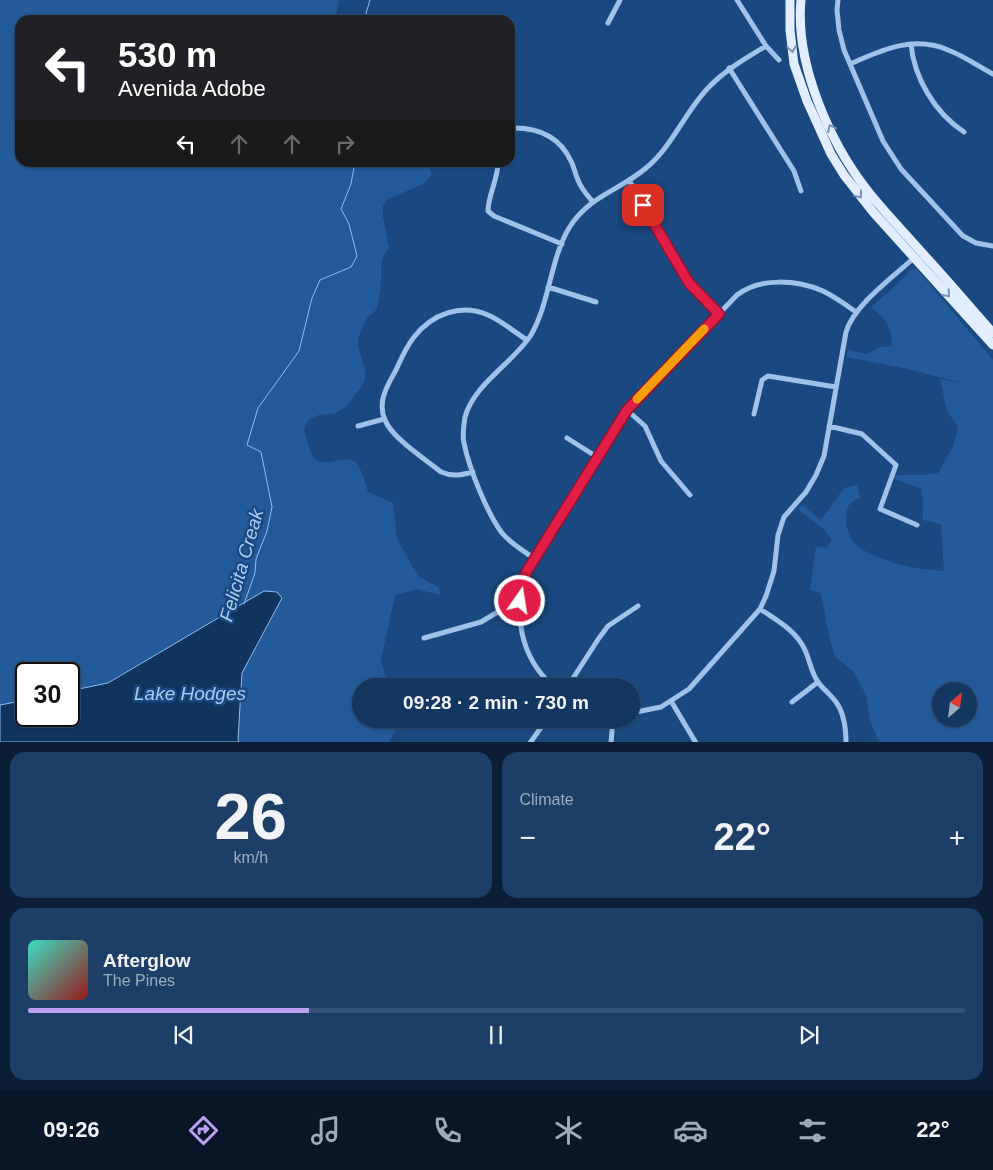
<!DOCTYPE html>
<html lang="en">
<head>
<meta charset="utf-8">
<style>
	body { margin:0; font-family:Arial,sans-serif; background:#1d3f67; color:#f1f3f6; height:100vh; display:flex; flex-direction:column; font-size:19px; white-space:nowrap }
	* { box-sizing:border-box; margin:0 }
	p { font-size:16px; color:#9dacbd }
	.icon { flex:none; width:28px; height:28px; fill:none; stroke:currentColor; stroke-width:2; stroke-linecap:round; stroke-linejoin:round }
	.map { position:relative; height:742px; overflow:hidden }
	.details { display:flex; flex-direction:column; gap:10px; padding:10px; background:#0b1e35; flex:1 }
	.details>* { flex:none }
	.guide { position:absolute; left:15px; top:15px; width:500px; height:152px; border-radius:15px; box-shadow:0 1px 4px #0004,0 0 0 1px #335176; background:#202124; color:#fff; overflow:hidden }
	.needle { width:32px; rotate:28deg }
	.tools { position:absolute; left:932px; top:682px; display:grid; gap:10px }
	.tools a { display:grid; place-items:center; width:45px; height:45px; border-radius:50%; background:#143761; box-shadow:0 1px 4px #0004,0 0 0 1px #335176; font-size:25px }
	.speed { position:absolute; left:15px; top:662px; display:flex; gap:10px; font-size:25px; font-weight:700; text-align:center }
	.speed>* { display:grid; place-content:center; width:65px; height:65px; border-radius:50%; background:#143761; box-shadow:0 1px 4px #0004,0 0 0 1px #335176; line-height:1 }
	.speed .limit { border:2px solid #111; border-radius:8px; background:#fff; color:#111 }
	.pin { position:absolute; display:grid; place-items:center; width:42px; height:42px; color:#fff; margin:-21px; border-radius:10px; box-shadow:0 2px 8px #0006 }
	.me { position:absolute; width:55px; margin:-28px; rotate:13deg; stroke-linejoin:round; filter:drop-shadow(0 0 4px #0008) }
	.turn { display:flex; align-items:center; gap:18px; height:105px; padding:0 20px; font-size:22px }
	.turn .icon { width:65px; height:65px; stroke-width:2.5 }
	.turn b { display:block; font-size:35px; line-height:42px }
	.lanes { display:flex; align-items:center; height:48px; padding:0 20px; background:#0003; justify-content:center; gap:25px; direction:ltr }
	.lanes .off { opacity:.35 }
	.big { font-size:38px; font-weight:800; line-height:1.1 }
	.details .widget { flex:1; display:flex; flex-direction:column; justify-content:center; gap:8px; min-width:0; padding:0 18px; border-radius:15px; background:#1d3f67 }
	.details .dial { align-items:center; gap:0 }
	.dial b { font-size:65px; line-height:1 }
	.song { display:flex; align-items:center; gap:15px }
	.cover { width:60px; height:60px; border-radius:8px; background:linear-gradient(135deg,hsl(170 70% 55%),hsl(0 70% 35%)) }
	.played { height:5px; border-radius:2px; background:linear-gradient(90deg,#bca0f2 30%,#335176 30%) }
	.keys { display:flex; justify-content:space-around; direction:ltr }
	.heat { display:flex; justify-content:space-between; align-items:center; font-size:28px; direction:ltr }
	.details .tiles { flex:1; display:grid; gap:10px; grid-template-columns:1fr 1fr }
	.widget:last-child { grid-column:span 2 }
	.trip { position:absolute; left:352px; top:678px; width:288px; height:50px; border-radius:25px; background:#143761; box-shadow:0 1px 4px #0004,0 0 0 1px #335176; font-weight:800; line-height:50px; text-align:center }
	.menu { display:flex; height:80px; justify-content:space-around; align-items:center; background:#081627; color:#9dacbd }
	.menu .icon { width:35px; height:35px }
	.menu .current { color:#bca0f2 }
	.menu b { font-size:22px; color:#f1f3f6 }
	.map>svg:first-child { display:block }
</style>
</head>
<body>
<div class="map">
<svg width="993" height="743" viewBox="0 0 993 743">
	<rect width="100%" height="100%" fill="#1a4981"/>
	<path fill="#235b9a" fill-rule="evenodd" d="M0,0h339l-4,20h-315v142h382l1,2h25l4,10 -9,10 -35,15 -5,7v11l6,31c-11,14 -7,18 -8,34 0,9 -3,18 -4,27l-10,9 -8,18 -1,10 8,27 -2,10 -17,23 -11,7 -17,2 -11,5 -4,9c3,8 4,19 8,26 10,18 33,-4 44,8 6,6 9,20 12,29l25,11 4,36 21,37 21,12 1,7 -23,-6 -22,6 -14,65 7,26h-27v33h35l2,5 -9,18h-150l-1,-3 4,-66 40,-75 -5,-6 -13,-1 -156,92 -39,8v-17h-43v26l-26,5z
		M917,269l76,91v382h-114l-9,-22 -4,-25 -12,-23 -19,-16 -6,-20 -8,-43 -11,-3 6,-44 11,2 5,-8 -8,-11 -26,-19 4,-5 19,15 23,-32 13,-3 3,13c-9,3 -15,9 -14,19 0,9 3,22 10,28 24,18 60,24 88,26l-3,-47 -18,-4 -1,-31 -29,-11 2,-3h27l16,-2 15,-26 5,-20 -11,-16 -7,-32 25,5 -57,-15 -62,-12 2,-7 19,4 13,-7 11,-1c3,-19 -7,-28 -20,-39l22,-19 18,-18zM941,691h28v28h-28z"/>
	<path fill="#11345f" stroke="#91bded" d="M264,591l13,1 5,6 -40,75 -4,66 1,3h-239v-37l26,-5v16h43v-25l39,-8z"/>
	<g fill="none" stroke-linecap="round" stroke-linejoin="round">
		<path stroke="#91bded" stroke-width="1" d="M364,20l6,-20
			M244,604l11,-31 1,-14 11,-28 5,-24 -11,-55 -14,-7 11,-37 41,-57 13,-53 8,-18 31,-13 6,-11 -8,-32 -8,-15 10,-25 4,-22"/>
		<path stroke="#9ec2ea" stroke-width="5" d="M737,0l29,46 13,14
			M838,0l-1,10 2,20 5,20 39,91 18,28 62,67 13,7 17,3
			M608,23l12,-23
			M911,44c3,34 24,69 53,88
			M850,64c32,-14 63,-29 98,-14 16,6 30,16 45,24
			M729,68l65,103 7,20
			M510,128c26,-1 49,7 61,33 4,8 5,18 10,25 3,6 8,11 12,16
			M498,162c0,18 -10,33 -10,49l6,5 68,28
			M629,180l60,103 30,31
			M548,287l48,15
			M627,410l18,16 16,35 29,34
			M754,414l8,-34 6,-4 68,11
			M358,426l26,-7
			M829,426l33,8 34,31 -16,44 37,16
			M567,438l30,19
			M473,472c-12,3 -20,5 -32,0 -16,-13 -49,-34 -56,-52 -8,-18 2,-34 11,-50 5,-11 10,-23 18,-33 18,-23 47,-34 74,-22 14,6 26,17 39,25
			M535,559c-11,-8 -24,-15 -33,-26 -15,-20 -33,-65 -38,-90 -2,-7 0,-19 1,-26 9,-33 48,-54 66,-82 19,-33 19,-75 38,-107 21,-33 50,-37 77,-60 26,-21 39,-56 62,-80 17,-18 38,-30 58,-42
			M760,609c16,11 36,21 45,41 5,11 6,22 13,32 5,7 13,13 18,20 8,11 10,27 10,41
			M424,638l57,-16 15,-9 13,-2 10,1
			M553,686c-33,-29 -41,-74 -26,-115l100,-161 110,-115c23,-18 60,-15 86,-4 12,6 22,13 33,21
			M568,686l31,-48 9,-12 30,-20
			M671,701l25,42
			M792,702l26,-20
			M631,713l30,-6 28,-18 71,-80 6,-13 8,-25 4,-36 6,-18 22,-25 10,-17 8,-19 22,-124c8,-27 47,-55 69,-75
			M530,743l17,-24
			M611,743l2,-24"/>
		<path stroke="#e2eeff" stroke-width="9" d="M790,0v30l4,34 13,37 24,53 13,21 29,37 120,133
			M801,0c-6,63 28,141 66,190 18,23 39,44 58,66 23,25 45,51 68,77"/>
	</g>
	<defs><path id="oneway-chevron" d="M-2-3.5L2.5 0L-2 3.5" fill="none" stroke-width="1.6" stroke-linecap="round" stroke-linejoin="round" transform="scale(1.25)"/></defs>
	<g stroke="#7493ba">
		<use href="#oneway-chevron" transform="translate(792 49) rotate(82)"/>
		<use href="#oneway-chevron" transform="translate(831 128) rotate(-115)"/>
		<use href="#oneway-chevron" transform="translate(859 195) rotate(53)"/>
		<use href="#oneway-chevron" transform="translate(947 294) rotate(48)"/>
	</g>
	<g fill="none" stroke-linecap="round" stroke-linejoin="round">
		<defs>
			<path id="route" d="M520,601l2,-17 5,-13 100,-161 92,-96 -30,-31 -46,-78"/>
		</defs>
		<use href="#route" stroke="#92132f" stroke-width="12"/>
		<use href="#route" stroke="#e11d48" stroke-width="9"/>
		<path stroke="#f59e0b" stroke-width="9" d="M637,399l67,-70"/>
	</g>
	<g text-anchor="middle" stroke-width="5" stroke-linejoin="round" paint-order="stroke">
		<g font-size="19" font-style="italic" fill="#a9ccf2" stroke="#1a4981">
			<text transform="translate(241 565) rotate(-74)" y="7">Felicita Creak</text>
			<text x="190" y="700">Lake Hodges</text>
		</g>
	</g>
</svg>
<div class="tools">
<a><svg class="needle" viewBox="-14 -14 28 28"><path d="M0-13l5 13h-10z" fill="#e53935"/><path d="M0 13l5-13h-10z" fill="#9dacbd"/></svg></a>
</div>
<div class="speed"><div class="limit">30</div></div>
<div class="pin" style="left:643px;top:205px;background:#d93025"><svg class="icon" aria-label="arrive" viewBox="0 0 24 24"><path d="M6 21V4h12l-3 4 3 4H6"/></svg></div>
<svg class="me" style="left:520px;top:601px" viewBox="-20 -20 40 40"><circle r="17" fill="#e11d48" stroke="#fff" stroke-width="3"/><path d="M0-11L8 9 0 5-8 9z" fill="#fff"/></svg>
<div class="trip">09:28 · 2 min · 730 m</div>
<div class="guide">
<div class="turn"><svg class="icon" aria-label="left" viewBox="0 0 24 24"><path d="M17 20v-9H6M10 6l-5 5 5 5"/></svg><div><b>530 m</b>Avenida Adobe</div></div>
<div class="lanes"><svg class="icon" aria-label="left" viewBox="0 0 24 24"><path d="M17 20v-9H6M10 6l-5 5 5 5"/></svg><svg class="icon off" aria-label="ahead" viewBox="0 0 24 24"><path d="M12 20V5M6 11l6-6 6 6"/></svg><svg class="icon off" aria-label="ahead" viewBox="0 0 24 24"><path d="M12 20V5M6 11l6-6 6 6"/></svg><svg class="icon off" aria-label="right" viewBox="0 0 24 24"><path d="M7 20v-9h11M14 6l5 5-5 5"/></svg></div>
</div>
</div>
<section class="details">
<div class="tiles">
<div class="widget dial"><b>26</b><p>km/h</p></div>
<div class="widget"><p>Climate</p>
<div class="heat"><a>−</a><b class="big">22°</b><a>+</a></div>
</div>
<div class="widget">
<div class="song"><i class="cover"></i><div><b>Afterglow</b><p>The Pines</p></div></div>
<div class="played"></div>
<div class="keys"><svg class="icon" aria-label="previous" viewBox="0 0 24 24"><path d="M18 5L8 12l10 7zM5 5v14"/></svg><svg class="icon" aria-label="pause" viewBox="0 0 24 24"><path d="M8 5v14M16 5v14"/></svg><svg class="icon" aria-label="next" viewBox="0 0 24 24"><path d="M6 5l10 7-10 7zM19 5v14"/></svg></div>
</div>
</div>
</section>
<nav class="menu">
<b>09:26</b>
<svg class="icon current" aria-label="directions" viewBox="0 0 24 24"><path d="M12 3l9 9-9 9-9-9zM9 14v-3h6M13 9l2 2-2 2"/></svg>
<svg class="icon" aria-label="music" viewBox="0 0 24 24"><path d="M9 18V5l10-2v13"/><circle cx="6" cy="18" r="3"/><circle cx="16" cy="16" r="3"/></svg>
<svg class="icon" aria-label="phone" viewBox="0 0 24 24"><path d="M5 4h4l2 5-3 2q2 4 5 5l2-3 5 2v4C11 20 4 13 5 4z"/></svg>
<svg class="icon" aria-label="climate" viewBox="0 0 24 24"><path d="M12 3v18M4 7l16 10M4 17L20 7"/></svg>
<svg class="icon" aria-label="car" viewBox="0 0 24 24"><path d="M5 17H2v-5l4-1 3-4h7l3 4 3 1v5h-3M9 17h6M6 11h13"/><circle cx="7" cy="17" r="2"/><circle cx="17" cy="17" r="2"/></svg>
<svg class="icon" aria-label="filters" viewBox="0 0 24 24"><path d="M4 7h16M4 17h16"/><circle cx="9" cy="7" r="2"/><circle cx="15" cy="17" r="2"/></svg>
<b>22°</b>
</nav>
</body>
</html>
